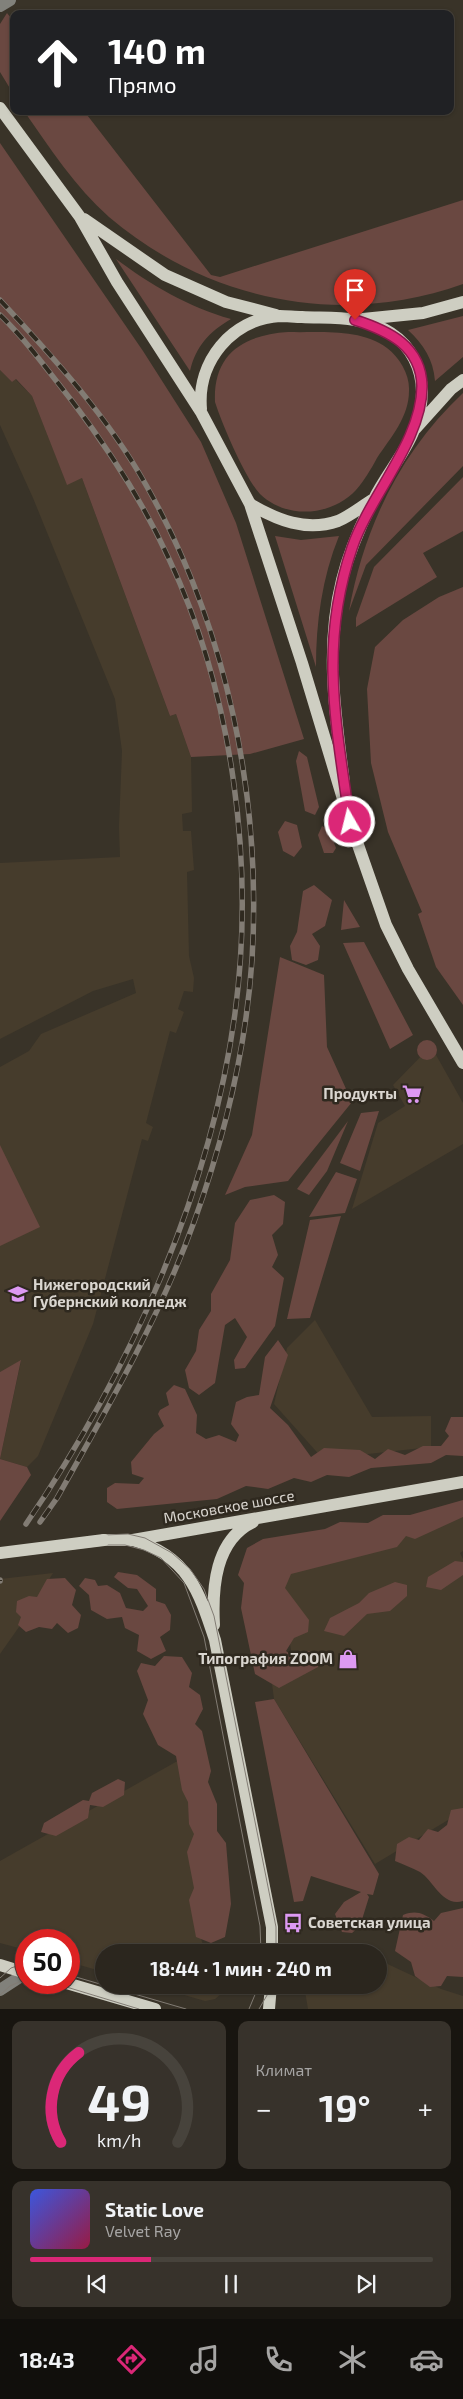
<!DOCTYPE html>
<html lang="ru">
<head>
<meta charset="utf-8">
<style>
	body { margin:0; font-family:"Exo 2",sans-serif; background:#37322b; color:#f1f3f6; height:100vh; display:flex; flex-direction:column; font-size:19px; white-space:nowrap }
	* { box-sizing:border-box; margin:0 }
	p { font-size:16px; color:#a6a5a4 }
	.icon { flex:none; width:28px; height:28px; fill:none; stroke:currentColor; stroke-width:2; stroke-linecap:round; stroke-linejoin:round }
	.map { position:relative; height:2009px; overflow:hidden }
	.side { display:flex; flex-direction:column; gap:12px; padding:12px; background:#181510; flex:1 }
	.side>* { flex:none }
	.top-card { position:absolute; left:10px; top:10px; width:444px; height:105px; border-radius:10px; box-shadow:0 1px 4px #0004,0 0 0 1px #47433c; background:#202124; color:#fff; overflow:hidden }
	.speed { position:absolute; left:15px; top:1929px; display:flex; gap:10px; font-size:25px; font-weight:700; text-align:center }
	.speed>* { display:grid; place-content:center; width:65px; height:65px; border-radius:50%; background:#2b261e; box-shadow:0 1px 4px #0004,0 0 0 1px #47433c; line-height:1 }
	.speed .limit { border:8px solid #d22; background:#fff; color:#111 }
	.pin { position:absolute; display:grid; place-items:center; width:42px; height:42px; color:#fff; margin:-51px -21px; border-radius:50% 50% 50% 0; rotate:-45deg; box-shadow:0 0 5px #0007 }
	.pin .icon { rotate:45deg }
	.me { position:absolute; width:55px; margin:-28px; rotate:352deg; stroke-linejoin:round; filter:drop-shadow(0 0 4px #0008) }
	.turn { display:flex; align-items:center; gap:18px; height:105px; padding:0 15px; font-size:22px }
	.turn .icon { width:65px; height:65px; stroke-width:2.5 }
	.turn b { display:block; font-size:35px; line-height:42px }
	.big { font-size:38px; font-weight:700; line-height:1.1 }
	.side .tile { flex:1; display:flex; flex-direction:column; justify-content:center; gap:8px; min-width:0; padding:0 18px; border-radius:10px; background:#37322b }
	.side .dial { align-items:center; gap:0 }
	.dial svg { height:130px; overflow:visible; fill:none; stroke:#47433c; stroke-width:7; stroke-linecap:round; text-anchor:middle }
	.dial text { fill:#f1f3f6; stroke:none }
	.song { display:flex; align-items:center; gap:15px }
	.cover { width:60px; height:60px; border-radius:8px; background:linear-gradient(135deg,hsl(230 70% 55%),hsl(340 70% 35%)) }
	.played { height:5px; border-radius:2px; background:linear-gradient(90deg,#db2777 30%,#47433c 30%) }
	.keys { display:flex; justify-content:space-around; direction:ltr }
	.heat { display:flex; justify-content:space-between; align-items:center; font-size:28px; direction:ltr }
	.side .tiles { flex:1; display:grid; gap:12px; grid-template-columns:1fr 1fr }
	.tile:last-child { grid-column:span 2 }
	.trip { position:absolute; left:95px; top:1944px; width:292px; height:50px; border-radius:25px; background:#2b261e; box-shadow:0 1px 4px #0004,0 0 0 1px #47433c; font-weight:700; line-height:50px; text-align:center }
	.dock { display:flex; height:80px; justify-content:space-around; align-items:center; background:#110f0c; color:#a6a5a4 }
	.dock .icon { width:35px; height:35px }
	.dock .selected { color:#db2777 }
	.dock b { font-size:22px; color:#f1f3f6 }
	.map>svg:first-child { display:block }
</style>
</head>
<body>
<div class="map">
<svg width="463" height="2009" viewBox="0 0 463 2009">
	<rect width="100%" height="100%" fill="#393328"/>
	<path fill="#463c2c" d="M0,370l12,12 3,-3 17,17 35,88 15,-6 88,238 6,-2 15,43 1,55 -10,2 1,17h8l3,39 -7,2 2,84 5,22 -1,14 -9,-1 -6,18 6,3 -8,21 -6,-2 -24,92 7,4 -5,14 -6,-2 -49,185 -55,132 -11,11 -27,-8 21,-98 -21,11v-305l29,-16 12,-17 95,-41 -3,-14 -40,12 -93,48v-176l120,-6 -1,-30 3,-76 -7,-52 -82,-201 -33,-73z
		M431,1046l32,57v41l-111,65 26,-86 27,-17 -12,-21z
		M315,1320l57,97 59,-1v31l-108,12 -49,-55 13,-56z
		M463,1514v37l-3,2 3,6v252l-88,53 -101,-165 -3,-23 22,-13 -14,-89z
		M53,1573l-27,44 -26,37v-75z
		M181,1759l17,80 -1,80 5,23 5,10h-103v20l-35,-10v-22h-43v10l-26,-7v-82z
		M379,1960l62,29 22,7v13h-155l-4,-24h75z
		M150,1985h75l-4,9 -6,5 -10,2z"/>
	<path fill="#6a4841" d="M7,13l7,9v73l-14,-23v-48z
		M24,111h60l127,164 9,2 243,-77v84c-123,44 -255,17 -354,-67 -34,-30 -59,-69 -85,-106z
		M0,143l143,208 58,91 35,81 68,216 -54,15 -59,3 -15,-43 -6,2 -88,-238 -15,7 -35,-89 -16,-17 -4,3 -12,-12z
		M116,259c35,26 72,48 115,60 -22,13 -35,27 -41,52z
		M463,316v41l-28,24c-2,-22 -11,-36 -27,-51z
		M288,332c32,1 72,-4 99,16 13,10 23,27 22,43 0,26 -18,46 -32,67 -6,11 -13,23 -21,32 -24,26 -69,30 -96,4 -15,-16 -38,-70 -45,-92 -2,-48 28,-67 73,-70z
		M463,393v73l-97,99 -17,46c15,-84 52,-160 114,-218z
		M463,477v54l-40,22 14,24 -81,50v-9l18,-51z
		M275,536l26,4 38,-4c-17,42 -23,86 -23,131z
		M463,587v418l-27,-38 -18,-53 4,-2 -34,-80 -17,-69 -4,-74 8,-42 28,-27 36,-23z
		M299,751l8,6 12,50 -4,8 -10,-4 -9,-50z
		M285,821l12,4 5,22 -8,10 -11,-6 -5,-19z
		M322,826l7,4 7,18 -3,5h-9l-6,-18z
		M314,885l18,15 -7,26 -13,8 8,12 -2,14 -12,5 -14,-5 -2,-14 7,-14 6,-41z
		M344,900l16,27 -19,3z
		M364,942l49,93 -23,14 -47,-106z
		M280,957l44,18 3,72 25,55 -64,79 -43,6 -20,8 27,-60z
		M417 1050a10 10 0 1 1 20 0a10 10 0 1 1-20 0Z
		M379,1111l-19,60 -20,-8 21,-50z
		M348,1121l-21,50 -18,24 -12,-6z
		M0,1145l40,82 -40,19z
		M336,1172l21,7 -12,34 -36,4z
		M274,1195l11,7 -2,22 -11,11 6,20 -6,12 12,11 -9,48 -30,42 -10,1 -1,-9 13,-23 -12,-19 -10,7 -10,58 -16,12 -10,-7 -4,-18 11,-19 3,-21 12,-19v-17l19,-34 5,-37 15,-23z
		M341,1216l-31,102 -23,1 23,-99z
		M278,1340l10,15 -18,53 18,17 23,32 13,-9 36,2 15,9 13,-10 17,6 18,-9h18l8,-10 -4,-5 6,-14h12v39l-17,-1 -15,8 -60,5 -22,9 -22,-2 -16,7 -17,-4 -26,11 -22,-3 -29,13 -100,10 -10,-7v-14l8,-5 24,1 5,-6 -12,-4 -1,-12 23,-28 10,-8 -6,-12 2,-4 9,-5 -3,-12 8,-8 11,4 12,26 -1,18 10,6 13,-4 17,7 3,-7 -8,-11 5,-22 11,-5 12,-2 6,-38z
		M21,1360l-21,99 27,8 4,8 -31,46v-149z
		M463,1500v17l-48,22 -9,-3 -9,11 -106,27 -6,14 24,32 -1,12 -14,6 -8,13 8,6 14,-6 11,4 -1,12 -39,21 -24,-14 -14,-66 3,-25 -6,-8 9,-27 16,-9 62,-10 15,-7 28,1 15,-8h27z
		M455,1561l8,1v13l-22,15 -15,-3 2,-10z
		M118,1572l19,3 19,14v12l9,3 6,11 -1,15 -10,7 6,14 -15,8 -14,-8 2,-16 -14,-7 -3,-11 -15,2 -16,-9 -2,-15 -10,-9 6,-8 10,2 3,6 9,-1 13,8 6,15 17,3 5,-5 -11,-17 -9,-1 -14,-11z
		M65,1578l11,12 -4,15 9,10 -3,13 -10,5 -11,-10 -5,6 -13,-2 -13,5 -8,-7 3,-8 -5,-5 1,-11 12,-5 8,1 10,-18z
		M395,1582l12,3v11l-17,15 -23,3 -23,22 -20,-5 6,-13 29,-15 10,-10z
		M164,1656l18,1 10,16 -3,14 11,8 3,14 -8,15 7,7 9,40 -3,11 9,22v27l9,12 5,61 -6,33 -14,6 -15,-6 -7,-37 5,-12 -7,-36 7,-18 -5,-10 -1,-22 -6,-12 -6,-34 -18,-11 -15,-31 5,-14 -11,-29 4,-8 14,3z
		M274,1699l105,175 -6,21 -6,-1 2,3 -9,29 -8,7 -10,-1 -7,-18 9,-12 17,-10 -50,-16 -8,25 -9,1 -39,-200z
		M118,1779l7,3 -1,13 -21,12 -13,-2 -2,13 -32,18 -15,-4 3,-9 39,-23 6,1 3,-8z
		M463,1808v93c-21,6 -29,-20 -43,-29 -8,-4 -17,-8 -25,-11l2,-17 12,-7 10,3 9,-11 10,3 9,-7 4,-15z
		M463,1908v69l-16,-1 -6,10 -11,1 -15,-11 -4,-14 -16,-11 8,-36c13,-5 20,-2 31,6l7,-8z"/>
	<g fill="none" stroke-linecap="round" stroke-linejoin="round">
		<path stroke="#81817b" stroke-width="12" d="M0,6l10,-6
			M0,1990l26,-17"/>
		<path stroke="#cecec2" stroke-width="12" d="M0,108l80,109 37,65 84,130 49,92 52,159 48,159 36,103 22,44 55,94
			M84,219l81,56 61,27 50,13
			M363,319l60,-6 40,-11
			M201,409c-4,-47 30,-90 79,-93 7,0 15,1 22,1 17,1 36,0 53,3 58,10 80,57 59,110 -10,25 -29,46 -40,69 -13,25 -25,53 -32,81 -17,68 -7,134 2,202
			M415,429l36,-40 12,-9
			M250,504c27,16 56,28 88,17 12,-5 24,-15 36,-22
			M104,1540h29l330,-58
			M133,1540c55,16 66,51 82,100l57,287v25
			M214,1625c-2,-37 1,-85 39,-103
			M0,1965l26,8
			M63,1982l92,27
			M269,2009l2,-24"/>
		<path stroke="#827c74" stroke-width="1" d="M0,1549l104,-14 24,-1 17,4 27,15 18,16 14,20 10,27 62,311v25
			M0,1558l105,-13h20l19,5 17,8 23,25 20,54 56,289 1,26
			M69,1975l117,34
			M0,1978l11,-10 15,-5
			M50,1982l89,27
			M0,1995l10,-9 16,-7
			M249,2009l10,-24
			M259,2009l14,-24"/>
		<defs>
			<path id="rail" d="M0,300c53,57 108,117 146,185 81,142 116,313 106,475 -6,88 -28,179 -58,262 -35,97 -87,187 -137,276l-17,24
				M0,315c27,26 49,57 72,86 38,50 71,101 97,158 64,135 86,306 66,454 -24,179 -107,362 -209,511
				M0,1581v-1"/>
		</defs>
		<use href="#rail" stroke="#827c74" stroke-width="5.5"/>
		<use href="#rail" stroke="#2f291f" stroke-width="4" stroke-dasharray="11" stroke-linecap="butt"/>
		<path stroke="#cecec2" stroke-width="12" d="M0,1553l104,-13"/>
	</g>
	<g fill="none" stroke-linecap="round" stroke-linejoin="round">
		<defs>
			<path id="route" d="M350,822c-14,-98 -31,-177 2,-274 18,-53 70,-107 70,-162 -1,-40 -33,-55 -67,-66"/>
		</defs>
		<use href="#route" stroke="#8e194d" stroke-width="12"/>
		<use href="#route" stroke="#db2777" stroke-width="9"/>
	</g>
	<defs>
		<symbol id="supermarket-bare" viewBox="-9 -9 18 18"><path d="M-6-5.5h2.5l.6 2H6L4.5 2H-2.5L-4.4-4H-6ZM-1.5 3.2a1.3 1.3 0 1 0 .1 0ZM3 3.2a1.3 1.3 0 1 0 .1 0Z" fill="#dd99f3" stroke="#2f291f" stroke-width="2.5" paint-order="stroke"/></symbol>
		<symbol id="university-bare" viewBox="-9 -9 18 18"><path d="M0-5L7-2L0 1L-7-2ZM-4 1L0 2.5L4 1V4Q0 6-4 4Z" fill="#dd99f3" stroke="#2f291f" stroke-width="2.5" paint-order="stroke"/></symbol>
		<symbol id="shop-bare" viewBox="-9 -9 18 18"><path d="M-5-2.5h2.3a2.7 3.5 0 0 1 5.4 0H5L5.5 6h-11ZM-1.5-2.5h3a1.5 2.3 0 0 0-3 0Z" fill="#dd99f3" stroke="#2f291f" stroke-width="2.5" paint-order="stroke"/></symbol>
		<symbol id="bus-bare" viewBox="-9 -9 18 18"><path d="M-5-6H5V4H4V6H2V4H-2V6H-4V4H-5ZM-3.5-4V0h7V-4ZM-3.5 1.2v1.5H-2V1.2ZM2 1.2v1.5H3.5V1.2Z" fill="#dd99f3" stroke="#2f291f" stroke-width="2.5" paint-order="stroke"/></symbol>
	</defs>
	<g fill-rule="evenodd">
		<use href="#supermarket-bare" x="398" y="1080" width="28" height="28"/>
		<use href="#university-bare" x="4" y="1280" width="28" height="28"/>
		<use href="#shop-bare" x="334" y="1645" width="28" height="28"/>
		<use href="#bus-bare" x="279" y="1909" width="28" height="28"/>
	</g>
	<g text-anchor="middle" stroke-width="5" stroke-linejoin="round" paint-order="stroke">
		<g font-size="15" font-weight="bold" fill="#dad6d0" stroke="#2f291f" text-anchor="end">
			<text x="397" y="1099">Продукты</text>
			<text x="33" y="1290" text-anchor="start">Нижегородский<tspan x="33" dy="17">Губернский колледж</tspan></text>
			<text x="333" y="1664">Типография ZOOM</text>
			<text x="308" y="1928" text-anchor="start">Советская улица</text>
		</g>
		<g font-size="15" fill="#dad6d0" stroke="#2f291f">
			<text transform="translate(229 1507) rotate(-10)" y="5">Московское шоссе</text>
		</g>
	</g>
</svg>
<div class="speed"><div class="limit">50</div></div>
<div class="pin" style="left:355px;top:320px;background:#d93025"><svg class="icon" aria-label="arrive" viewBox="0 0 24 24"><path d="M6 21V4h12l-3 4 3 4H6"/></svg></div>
<svg class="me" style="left:350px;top:822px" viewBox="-20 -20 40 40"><circle r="17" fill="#db2777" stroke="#fff" stroke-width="3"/><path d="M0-11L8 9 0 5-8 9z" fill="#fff"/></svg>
<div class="trip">18:44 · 1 мин · 240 m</div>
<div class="top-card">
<div class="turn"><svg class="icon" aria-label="ahead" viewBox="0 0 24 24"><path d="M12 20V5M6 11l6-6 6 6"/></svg><div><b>140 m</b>Прямо</div></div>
</div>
</div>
<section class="side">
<div class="tiles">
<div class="tile dial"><svg viewBox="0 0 100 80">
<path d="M14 69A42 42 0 1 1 86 69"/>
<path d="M14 69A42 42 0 0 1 25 14" stroke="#db2777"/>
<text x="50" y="56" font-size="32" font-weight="700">49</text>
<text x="50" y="72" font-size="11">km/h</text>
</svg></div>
<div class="tile"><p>Климат</p>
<div class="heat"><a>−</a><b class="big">19°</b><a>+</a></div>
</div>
<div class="tile">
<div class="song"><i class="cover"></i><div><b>Static Love</b><p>Velvet Ray</p></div></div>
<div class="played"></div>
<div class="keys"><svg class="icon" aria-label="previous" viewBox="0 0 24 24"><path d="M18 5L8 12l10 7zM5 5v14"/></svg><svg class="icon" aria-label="pause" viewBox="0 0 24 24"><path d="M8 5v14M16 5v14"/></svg><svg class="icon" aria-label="next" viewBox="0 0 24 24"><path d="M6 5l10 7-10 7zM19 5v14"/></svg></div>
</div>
</div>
</section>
<nav class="dock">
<b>18:43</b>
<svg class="icon selected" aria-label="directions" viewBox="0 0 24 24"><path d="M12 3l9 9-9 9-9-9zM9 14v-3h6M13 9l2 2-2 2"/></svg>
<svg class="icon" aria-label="music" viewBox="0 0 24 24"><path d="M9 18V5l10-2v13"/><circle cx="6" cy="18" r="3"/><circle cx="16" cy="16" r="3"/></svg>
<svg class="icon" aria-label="phone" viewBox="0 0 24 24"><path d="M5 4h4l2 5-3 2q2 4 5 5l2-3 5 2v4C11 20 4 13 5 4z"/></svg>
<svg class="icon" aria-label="climate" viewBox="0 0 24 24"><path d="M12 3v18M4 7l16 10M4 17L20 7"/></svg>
<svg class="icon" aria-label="car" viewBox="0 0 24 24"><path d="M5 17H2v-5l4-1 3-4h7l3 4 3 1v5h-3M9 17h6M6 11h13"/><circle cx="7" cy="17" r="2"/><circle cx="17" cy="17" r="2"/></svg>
</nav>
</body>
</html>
